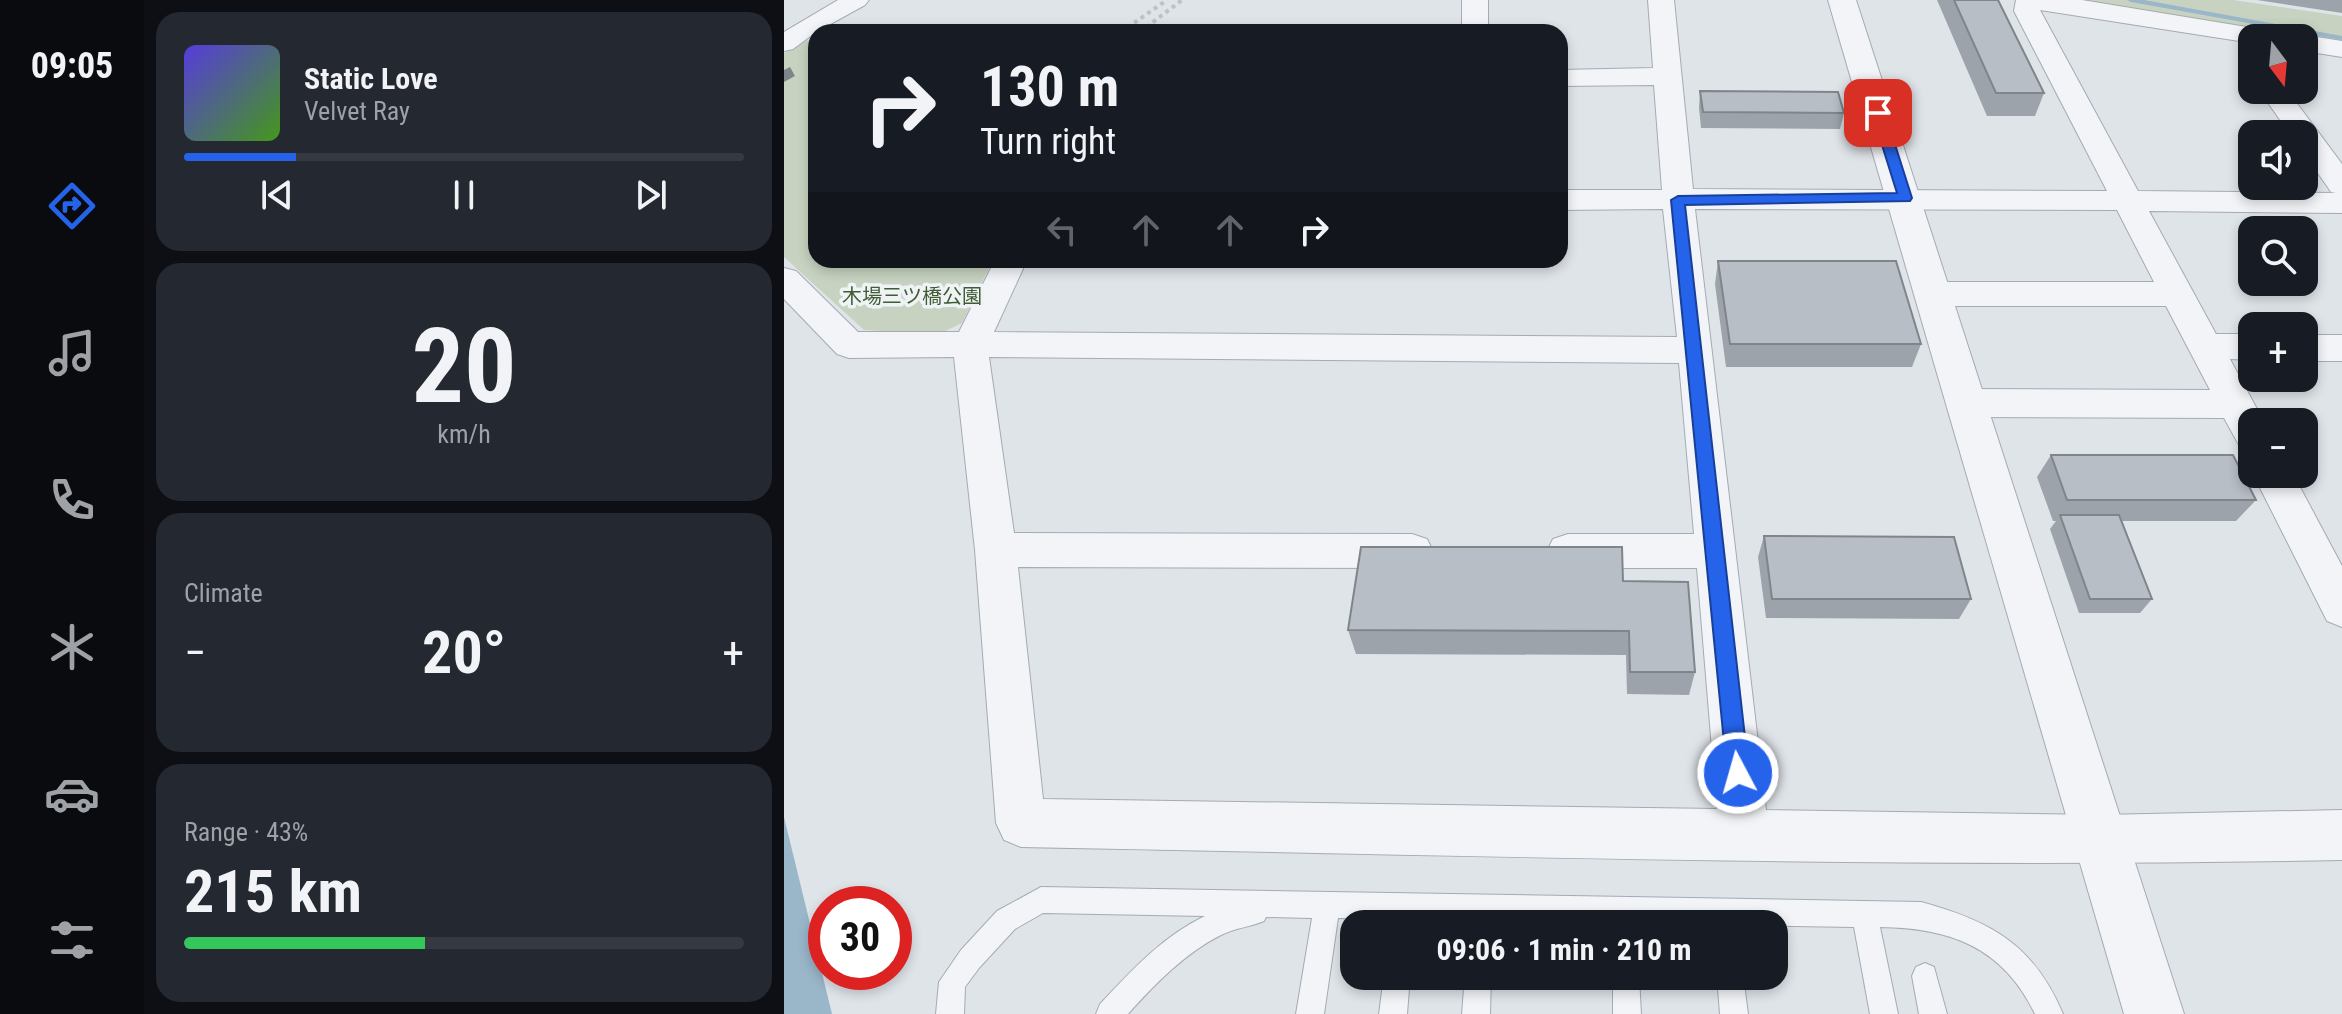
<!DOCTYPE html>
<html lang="en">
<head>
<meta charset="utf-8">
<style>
	body { margin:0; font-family:"Roboto Condensed","Noto Sans JP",sans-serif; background:#242831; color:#f1f3f6; height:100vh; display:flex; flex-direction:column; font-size:30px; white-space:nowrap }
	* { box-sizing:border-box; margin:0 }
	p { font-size:26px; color:#9ea1a6 }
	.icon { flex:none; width:44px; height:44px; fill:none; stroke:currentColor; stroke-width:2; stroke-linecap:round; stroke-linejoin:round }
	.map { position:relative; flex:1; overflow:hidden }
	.drawer { display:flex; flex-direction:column; gap:12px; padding:12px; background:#0d0f14; width:640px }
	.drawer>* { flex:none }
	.banner { position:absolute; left:24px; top:24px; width:760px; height:244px; border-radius:24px; box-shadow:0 4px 12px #0003; background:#171b24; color:#f1f3f6; overflow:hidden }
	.needle { width:52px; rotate:164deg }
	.controls { position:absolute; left:1454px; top:24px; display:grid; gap:16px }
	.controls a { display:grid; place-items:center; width:80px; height:80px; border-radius:16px; background:#171b24; box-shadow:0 4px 12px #0003; font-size:40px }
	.speed { position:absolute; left:24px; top:886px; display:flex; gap:16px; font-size:40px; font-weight:700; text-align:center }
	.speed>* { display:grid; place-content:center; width:104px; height:104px; border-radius:50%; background:#171b24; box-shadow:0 4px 12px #0003; line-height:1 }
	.speed .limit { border:12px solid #d22; background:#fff; color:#111 }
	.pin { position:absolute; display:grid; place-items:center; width:68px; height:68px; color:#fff; margin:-34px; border-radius:16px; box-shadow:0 4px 12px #0006 }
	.me { position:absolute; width:88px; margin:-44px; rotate:354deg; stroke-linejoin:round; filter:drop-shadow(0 0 6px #0008) }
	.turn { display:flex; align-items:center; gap:28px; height:168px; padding:0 40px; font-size:36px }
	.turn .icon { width:104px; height:104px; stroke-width:2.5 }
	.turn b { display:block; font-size:56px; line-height:68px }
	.lanes { display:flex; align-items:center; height:76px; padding:0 40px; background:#0003; justify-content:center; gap:40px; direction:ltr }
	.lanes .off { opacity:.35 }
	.big { font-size:60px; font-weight:700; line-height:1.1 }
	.drawer .card { flex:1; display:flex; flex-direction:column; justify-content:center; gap:12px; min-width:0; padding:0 28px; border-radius:24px; background:#242831 }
	.drawer .dial { align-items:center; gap:0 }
	.dial b { font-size:104px; line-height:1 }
	.song { display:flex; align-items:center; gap:24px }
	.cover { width:96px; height:96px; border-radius:12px; background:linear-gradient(135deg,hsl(250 70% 55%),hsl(100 70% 35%)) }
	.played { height:8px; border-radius:4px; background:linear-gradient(90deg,#2563eb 20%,#363941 20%) }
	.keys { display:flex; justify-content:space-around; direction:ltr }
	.heat { display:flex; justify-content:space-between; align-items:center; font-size:44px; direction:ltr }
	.charge { height:12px; border-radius:6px; background:linear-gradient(90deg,#34c759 43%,#363941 0) }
	.trip { position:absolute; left:556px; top:910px; width:448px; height:80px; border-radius:24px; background:#171b24; box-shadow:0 4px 12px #0003; font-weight:700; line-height:80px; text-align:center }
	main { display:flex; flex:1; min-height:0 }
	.tabs { display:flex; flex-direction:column; width:144px; justify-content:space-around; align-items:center; background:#090b0e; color:#9ea1a6 }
	.tabs .icon { width:56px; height:56px }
	.tabs .selected { color:#2563eb }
	.tabs b { font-size:36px; color:#f1f3f6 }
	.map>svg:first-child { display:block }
</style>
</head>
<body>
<main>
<nav class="tabs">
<b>09:05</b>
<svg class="icon selected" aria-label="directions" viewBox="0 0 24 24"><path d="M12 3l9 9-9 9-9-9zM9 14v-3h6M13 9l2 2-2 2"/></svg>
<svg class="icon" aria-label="music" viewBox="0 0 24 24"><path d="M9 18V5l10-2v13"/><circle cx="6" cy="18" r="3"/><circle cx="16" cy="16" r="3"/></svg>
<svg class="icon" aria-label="phone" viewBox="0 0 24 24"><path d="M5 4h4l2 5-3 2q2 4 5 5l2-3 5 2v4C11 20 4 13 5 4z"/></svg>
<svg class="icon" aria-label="climate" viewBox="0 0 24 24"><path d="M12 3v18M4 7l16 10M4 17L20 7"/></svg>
<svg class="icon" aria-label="car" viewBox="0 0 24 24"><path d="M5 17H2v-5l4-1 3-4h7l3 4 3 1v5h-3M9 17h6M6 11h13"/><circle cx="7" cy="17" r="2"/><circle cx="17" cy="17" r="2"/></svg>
<svg class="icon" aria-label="filters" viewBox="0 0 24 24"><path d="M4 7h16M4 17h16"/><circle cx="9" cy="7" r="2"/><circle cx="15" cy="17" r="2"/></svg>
</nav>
<section class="drawer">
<div class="card">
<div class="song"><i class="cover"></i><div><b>Static Love</b><p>Velvet Ray</p></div></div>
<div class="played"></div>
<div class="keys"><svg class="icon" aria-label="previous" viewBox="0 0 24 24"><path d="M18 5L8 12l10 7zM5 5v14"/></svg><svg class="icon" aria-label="pause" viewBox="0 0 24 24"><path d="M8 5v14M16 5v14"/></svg><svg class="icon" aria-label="next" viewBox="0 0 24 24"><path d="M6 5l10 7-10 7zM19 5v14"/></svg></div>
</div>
<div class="card dial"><b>20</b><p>km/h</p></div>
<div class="card"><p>Climate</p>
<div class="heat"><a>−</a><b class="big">20°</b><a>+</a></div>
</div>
<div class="card"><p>Range · 43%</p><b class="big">215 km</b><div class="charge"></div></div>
</section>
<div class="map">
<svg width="1558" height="1014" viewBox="0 0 1558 1014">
	<rect width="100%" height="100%" fill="#dfe4e9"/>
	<path fill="#c7d3c0" d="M1272,0h177l109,16v28z
		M24,40h8v220h177l-31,63 -23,11 -75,-4 -80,-73v-204z"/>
	<path fill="#9ab6c9" d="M0,817l48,197h-48z"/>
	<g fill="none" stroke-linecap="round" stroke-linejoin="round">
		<path fill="#9ab6c9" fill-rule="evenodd" d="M1343,0h17l198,36v4l-211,-38z"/>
		<defs>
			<path id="service" d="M257,887l880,15c70,19 113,43 142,112h-28c-32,-67 -85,-86 -155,-87l18,87h-28l-16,-87 -516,-9 -14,96h-28l16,-96 -46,-1 -2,4c-14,6 -29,7 -43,14 -36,18 -66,49 -93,79h-32l4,-10c32,-34 63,-68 105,-88l-162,-3 -28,16 -36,39 -14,19 -1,27h-28l3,-32 22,-32 36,-39z
				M1141,963l9,4 13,47h-28l-7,-38 4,-9z
				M600,976h26l-3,38h-28z
				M681,976h26l-1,38h-28z
				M829,976h26l2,38h-28z
				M933,976h26l5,38h-28z"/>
			<path id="minor" d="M54,0h31l-4,5 -49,27 -23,17 -9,2v-19z
				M678,0h26v32h-26z
				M864,0h26l19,189 414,2 -93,-180 2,-11h66l195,32 4,6h-29v5l-212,-33 98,181 198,2 -5,-1 -27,-39v-19h-14l-31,-44h28l55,74v49l-193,-2 67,123h36v26l-22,-1 34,63h-12v28l-13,-5 -15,-27 -256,-1 -13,-4 -5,-10 5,-10 13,-4 242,1 -44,-84h-232l-12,-4 -5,-8 5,-8 12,-4h220l-37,-72 -422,-1 71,601 334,5 242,-5v50c-441,9 -880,-5 -1321,-13l-17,-7 -8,-17 -21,-273 -21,-193 -105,1 -12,-4 -53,-55v-31l12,3 62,61h101l36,-72h32l-33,72 683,5 -14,-128 -103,1v-20h102l-8,-105 -94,1v-16l93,-2zM205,357l690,6 15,171h-126l-15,5 -6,12 6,12 15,5h129l20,241 -674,-10 -25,-232 394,1 15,-5 6,-12 -6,-12 -15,-5 -398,-1z
				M1520,35l38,6v16l-38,-6v-13h-10z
				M1520,335h38v26h-38z
				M1469,474h40l49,92v61l-15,-6z"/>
			<path id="tertiary" d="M1044,0h28l328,1014h-60z"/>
		</defs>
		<use href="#service" stroke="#a4abb3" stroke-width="2"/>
		<use href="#minor" stroke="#a4abb3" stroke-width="2"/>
		<use href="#tertiary" stroke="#a4abb3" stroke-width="2"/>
		<path stroke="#bdc2c7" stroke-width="4" stroke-dasharray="4 4" stroke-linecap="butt" d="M337,32l46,-32
			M356,32l42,-32"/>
		<use href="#service" fill="#f2f4f7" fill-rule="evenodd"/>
		<use href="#minor" fill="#f2f4f7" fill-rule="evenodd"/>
		<use href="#tertiary" fill="#f2f4f7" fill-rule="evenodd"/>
	</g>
	<path fill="#9da3aa" d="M1153,0h61l46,93 -9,23h-48z
		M1473,0h85v13z
		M916,91l144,22 -4,16 -139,-1 -2,-20z
		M934,261l203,83 -9,23h-186l-11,-83z
		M1267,455l205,45 -20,21h-114l30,78 -12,14h-61l-29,-84 6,-8h-3l-16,-44z
		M980,536l207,63 -12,20 -193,-1 -8,-61z
		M839,581l72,91 -6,23 -62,-1 -1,-39 -270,-1 -8,-24z"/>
	<path fill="#80858b" d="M6,67l5,9 -11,6v-12z"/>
	<path fill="#b7bec6" stroke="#80858b" stroke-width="2" d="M1170,0h44l46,93h-48z
		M916,91l138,1 6,21 -141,-1z
		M934,261h178l25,83h-191z
		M1267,455h182l23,45h-189z
		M1276,515h59l33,84h-62z
		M980,536l190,1 17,62h-199z
		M577,547h261l1,34 65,1 7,90h-65l-1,-41 -281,-1z"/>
	<path fill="#2563eb" stroke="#184099" stroke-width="2" d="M1094,109l7,4 27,85 -2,3 -225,4 64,568 -4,7 -7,3 -8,-3 -3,-7 -56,-573 7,-4 219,-3 -25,-80z"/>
	<g text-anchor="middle" stroke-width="7" stroke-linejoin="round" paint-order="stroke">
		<g font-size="20" fill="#405c35" stroke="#eff3f6">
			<text x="128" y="303">木場三ツ橋公園</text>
		</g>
	</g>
</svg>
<div class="controls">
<a><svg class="needle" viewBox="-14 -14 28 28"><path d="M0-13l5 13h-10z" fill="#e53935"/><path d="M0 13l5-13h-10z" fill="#9ea1a6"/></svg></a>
<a><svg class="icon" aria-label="sound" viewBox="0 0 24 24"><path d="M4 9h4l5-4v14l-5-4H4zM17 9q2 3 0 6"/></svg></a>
<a><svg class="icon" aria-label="search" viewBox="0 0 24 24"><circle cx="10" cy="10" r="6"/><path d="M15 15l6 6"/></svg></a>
<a>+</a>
<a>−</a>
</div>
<div class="speed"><div class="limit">30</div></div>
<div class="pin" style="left:1094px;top:113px;background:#d93025"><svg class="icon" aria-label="arrive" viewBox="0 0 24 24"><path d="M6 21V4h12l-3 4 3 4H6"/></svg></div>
<svg class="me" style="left:954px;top:773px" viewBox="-20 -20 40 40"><circle r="17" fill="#2563eb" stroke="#fff" stroke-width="3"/><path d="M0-11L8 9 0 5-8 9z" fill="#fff"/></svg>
<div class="trip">09:06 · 1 min · 210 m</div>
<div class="banner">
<div class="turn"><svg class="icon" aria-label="right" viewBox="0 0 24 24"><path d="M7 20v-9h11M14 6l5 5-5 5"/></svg><div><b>130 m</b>Turn right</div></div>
<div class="lanes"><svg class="icon off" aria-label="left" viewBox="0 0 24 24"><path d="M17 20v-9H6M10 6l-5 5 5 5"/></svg><svg class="icon off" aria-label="ahead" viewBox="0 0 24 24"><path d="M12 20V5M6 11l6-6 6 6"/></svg><svg class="icon off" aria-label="ahead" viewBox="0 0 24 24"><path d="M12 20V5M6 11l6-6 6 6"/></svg><svg class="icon" aria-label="right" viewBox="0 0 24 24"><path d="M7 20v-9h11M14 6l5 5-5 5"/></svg></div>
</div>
</div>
</main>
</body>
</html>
